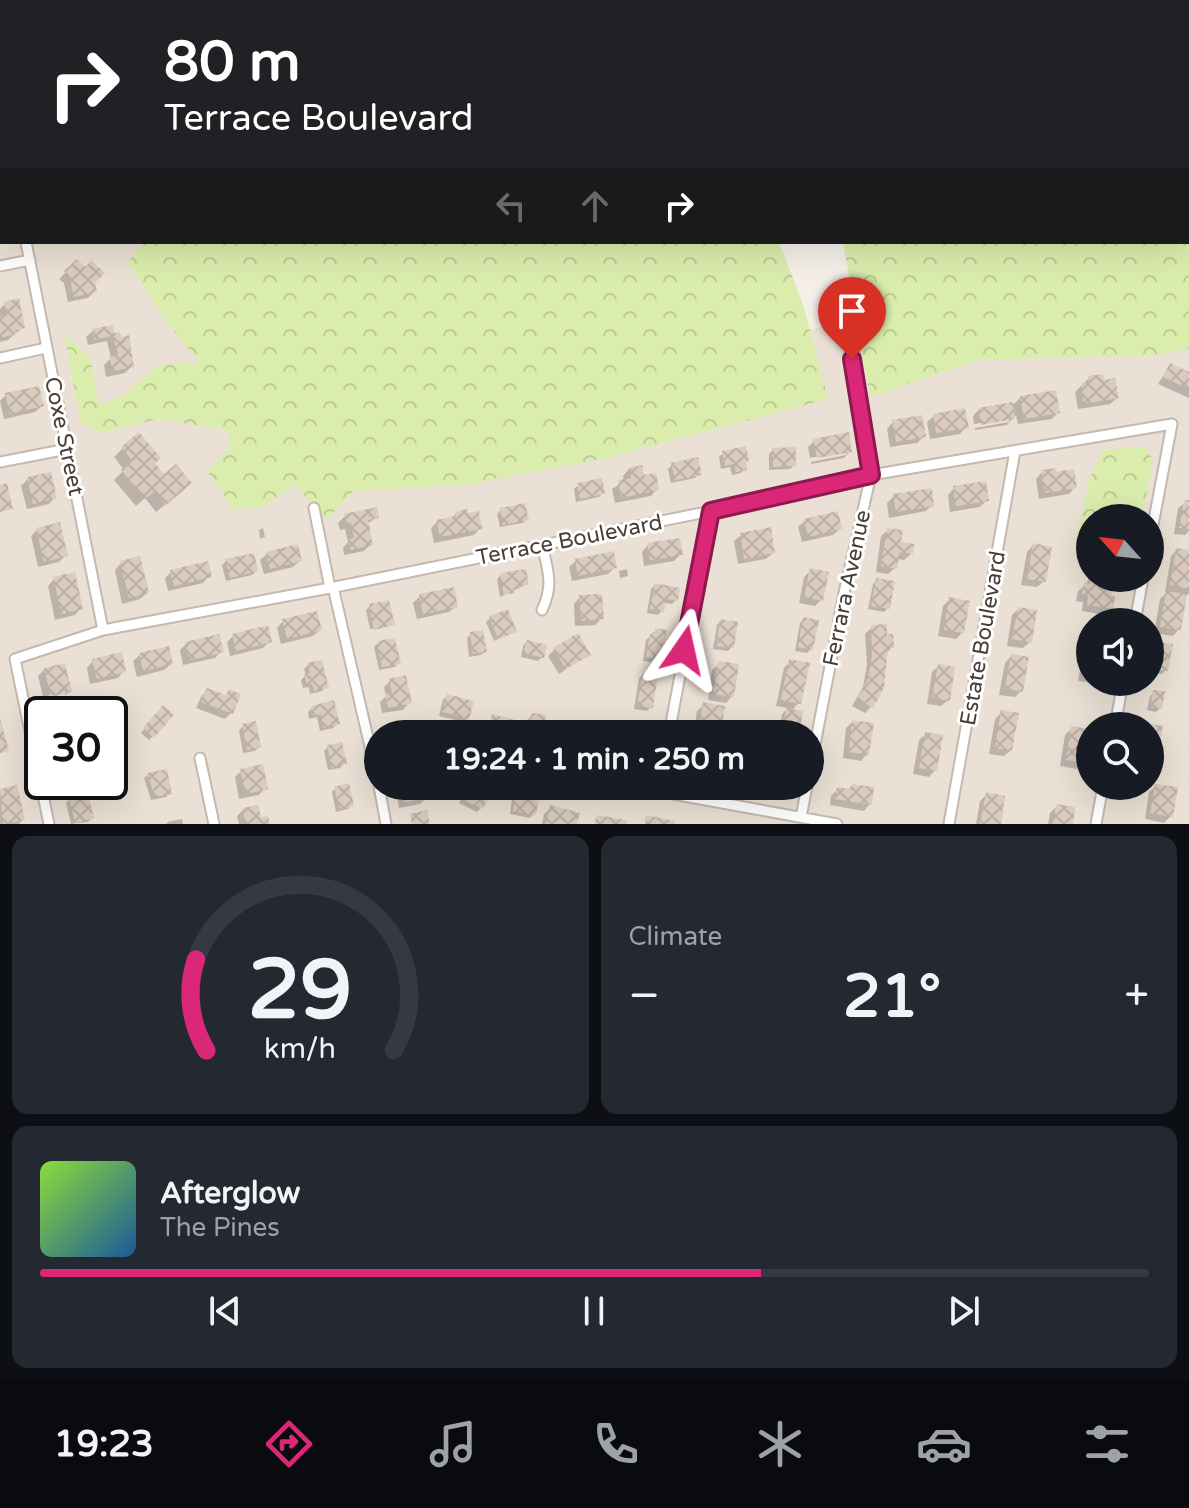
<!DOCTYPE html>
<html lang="en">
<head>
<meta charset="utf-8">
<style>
	body { margin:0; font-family:"Varela Round",sans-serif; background:#242831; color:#f1f3f6; height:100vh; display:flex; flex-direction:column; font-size:30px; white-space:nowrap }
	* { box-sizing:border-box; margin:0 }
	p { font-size:26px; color:#9ea1a6 }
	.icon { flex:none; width:44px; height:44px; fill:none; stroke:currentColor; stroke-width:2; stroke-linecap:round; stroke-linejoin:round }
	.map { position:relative; height:824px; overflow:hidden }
	.panel { display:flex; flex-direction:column; gap:12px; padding:12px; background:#0d0f14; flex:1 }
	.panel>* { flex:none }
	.top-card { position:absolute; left:0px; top:0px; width:1190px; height:244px; box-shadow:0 8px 32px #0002; background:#202124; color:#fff; overflow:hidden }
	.needle { width:52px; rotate:297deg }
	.fabs { position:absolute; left:1076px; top:504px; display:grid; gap:16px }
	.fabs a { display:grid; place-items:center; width:88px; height:88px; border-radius:50%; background:#171b24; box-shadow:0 8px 32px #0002; font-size:40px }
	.speed { position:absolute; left:24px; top:696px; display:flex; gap:16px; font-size:40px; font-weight:700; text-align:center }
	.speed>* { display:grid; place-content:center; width:104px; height:104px; border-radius:50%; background:#171b24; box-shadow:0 8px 32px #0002; line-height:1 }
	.speed .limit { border:4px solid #111; border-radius:12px; background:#fff; color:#111 }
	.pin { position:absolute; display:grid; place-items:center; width:68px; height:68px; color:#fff; margin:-82px -34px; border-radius:50% 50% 50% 0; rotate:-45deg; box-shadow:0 0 8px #0007 }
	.pin .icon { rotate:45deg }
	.me { position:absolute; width:88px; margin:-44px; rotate:11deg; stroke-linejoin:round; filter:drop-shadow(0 0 6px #0008) }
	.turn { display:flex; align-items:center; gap:28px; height:168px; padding:0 32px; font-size:36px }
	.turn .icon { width:104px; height:104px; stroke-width:2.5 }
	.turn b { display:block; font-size:56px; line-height:68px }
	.lanes { display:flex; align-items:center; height:76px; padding:0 32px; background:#0003; justify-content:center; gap:40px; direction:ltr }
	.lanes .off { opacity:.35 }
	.big { font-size:60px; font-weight:700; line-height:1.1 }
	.panel .widget { flex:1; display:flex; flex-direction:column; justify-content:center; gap:12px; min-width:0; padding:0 28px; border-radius:16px; background:#242831 }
	.panel .dial { align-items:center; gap:0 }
	.dial svg { height:208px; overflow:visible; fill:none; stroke:#363941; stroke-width:7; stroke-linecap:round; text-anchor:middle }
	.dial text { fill:#f1f3f6; stroke:none }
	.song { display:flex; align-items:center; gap:24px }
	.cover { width:96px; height:96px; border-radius:12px; background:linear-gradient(135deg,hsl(90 70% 55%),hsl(210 70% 35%)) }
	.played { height:8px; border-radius:4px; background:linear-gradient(90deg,#db2777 65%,#363941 65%) }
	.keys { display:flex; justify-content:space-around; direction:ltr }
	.heat { display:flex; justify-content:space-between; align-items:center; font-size:44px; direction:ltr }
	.panel .tiles { flex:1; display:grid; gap:12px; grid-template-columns:1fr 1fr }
	.widget:last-child { grid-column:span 2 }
	.trip { position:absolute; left:364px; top:720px; width:460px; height:80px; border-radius:40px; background:#171b24; box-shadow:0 8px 32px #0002; font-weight:700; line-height:80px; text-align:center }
	.dock { display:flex; height:128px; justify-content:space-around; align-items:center; background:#090b0e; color:#9ea1a6 }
	.dock .icon { width:56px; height:56px }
	.dock .selected { color:#db2777 }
	.dock b { font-size:36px; color:#f1f3f6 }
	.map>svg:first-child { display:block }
</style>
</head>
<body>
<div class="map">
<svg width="1189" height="824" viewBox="0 0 1189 824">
	<defs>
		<pattern id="forest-crowns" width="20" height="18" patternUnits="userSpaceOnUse" patternTransform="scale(2)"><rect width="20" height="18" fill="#dbedad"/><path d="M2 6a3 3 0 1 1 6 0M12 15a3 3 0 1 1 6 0" fill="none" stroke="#bdcc95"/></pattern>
		<pattern id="building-cross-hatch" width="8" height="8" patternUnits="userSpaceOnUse" patternTransform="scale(2)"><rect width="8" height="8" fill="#dbcbbf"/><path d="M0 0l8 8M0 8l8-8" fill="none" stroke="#bdafa5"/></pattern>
	</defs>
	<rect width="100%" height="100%" fill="#f5efe8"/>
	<path fill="#eae0d5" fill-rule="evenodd" d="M0,0h323v2h-321v240h340l10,196 676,-160 161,9v537h-1189zM1090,518h60v60h-60zM1090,622h60v60h-60zM42,714h68v68h-68zM1090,726h60v60h-60zM378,734h432v52h-432z"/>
	<path fill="url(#forest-crowns)" d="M799,0h390v348l-35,7 -176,5 -108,37 -27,-155h345v-240z
		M146,242h633l25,65 24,92 -226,60 -138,26 -111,6 -25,28 -34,-34 -32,22 -29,2 -25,-37 22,-24 -3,-18 -69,-11 -56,14 -21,-9 -17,-91 26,25 9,47 24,-9 35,-31 42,-2 -35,-43 -38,-58z
		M1144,447l9,12 -11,59h-52v39l-17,-3 16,-74 14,-30z"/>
	<path fill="#0003" d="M236,0h35l1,2h-35z
		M290,0h27l-2,2z
		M563,0h14l1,2h-22z
		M582,0h40l-2,2z
		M77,262l16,20 2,9 -7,7 -20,4 -4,-19 -5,-4z
		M5,304l18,23 -15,13 -8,2v-33z
		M93,331l20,4 19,31 -7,7 -19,4 -2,-12 7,-7 -4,-17 -19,4 -2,-8z
		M1170,365l19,9v24l-31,-14z
		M1089,378l13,4 15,16 -7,6 -32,5 -3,-17z
		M6,395l36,11 -7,6 -31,7 -4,-18z
		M1021,397l37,15 -6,7 -34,5 -2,-9 -9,10 -32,5v-2l34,-6v-4l-35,6 -1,-8 6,-7 32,-2z
		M934,416l32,11 -6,7 -30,5 -3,-17z
		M893,422l31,14 -7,7 -27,4 -3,-18z
		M814,441l36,10 -6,7 -33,6v-2l35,-7v-4l-36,7 -2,-11z
		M123,448l30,15 27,29 -24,20 -11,-14 -9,8 -22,-26 10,-10 -10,-13z
		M773,450l21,15 -4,4 -21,1v-16z
		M723,453l21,11 1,5 -4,4 -9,2 -2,-8 -9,2 -2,-12z
		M672,465l27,9 -4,4 -24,5 -3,-14z
		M629,469l28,20 -6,7 -36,7 -3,-14 12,-8 -1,-5z
		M1042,472l12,2 21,13 -6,7 -30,5 -3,-20z
		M28,479l27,18 -6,7 -22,5 -6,-23z
		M578,485l25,8 -4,4 -23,5 -2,-13z
		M954,488l33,12 -7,7 -30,5 -2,-17z
		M894,496l38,9 -6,6 -37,7 -2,-15z
		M1189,500v31l-4,4 -11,-1 4,-26z
		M501,510l26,9 -4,4 -23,4 -3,-13z
		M456,514l24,14 -6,7 -40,8 -3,-15 6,-6 13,-3z
		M345,516l32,1 -10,7 4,20 -7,7 -20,4 -1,-7 5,-6 -3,-13 -5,1 -2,-7z
		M805,521l35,8 -7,6 -31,7 -4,-15z
		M263,528l2,9 -5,2 -1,-9z
		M37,530l29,25 -7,7 -21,5 -7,-31z
		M888,530l23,24 -7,6 -8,-1 -1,9 -7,6 -12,-2 5,-36z
		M741,535l32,18 -7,6 -28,5 -4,-23z
		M648,545l32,10 -6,6 -30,5 -2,-14z
		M1033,545l11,36 -7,6 -16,-2 6,-33z
		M1177,550l12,2v42l-4,1 -6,34 -6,7 -19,-3 6,-34 7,-7h-2l6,-36z
		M267,554l33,7 -7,6 -29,7 -4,-14z
		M226,561l30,10 -4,4 -26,6 -4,-16z
		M576,561l39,6 -7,7 -36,7 -3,-14z
		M121,563l26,30 -7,6 -18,5 -7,-34z
		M627,569l1,7 -8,2 -1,-7z
		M811,570l10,30 -6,6 -16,-3 5,-26z
		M171,572l38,4 -6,7 -35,8 -3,-13z
		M1090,574v4h22l-3,19 2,11 -7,7 -22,-4 1,-9 -7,-1 2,-10 8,-6z
		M501,575l26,9 -27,13 -3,-18z
		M54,579l27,29 -6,7 -20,5 -7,-34z
		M877,580l11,28 -4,4 -16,-3 5,-25z
		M655,585l21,15 -4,4 -8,-1 -2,8 -4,4 -11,-2 4,-24z
		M420,596l36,10 -7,6 -32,7 -4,-16z
		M580,597l22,21 -7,7 -20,1 -1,-22z
		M950,599l13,33 -7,7 -18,-3 5,-30z
		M370,606l22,19 -22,4 -4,-19z
		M1018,609l12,33 -7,6 -16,-2 5,-31z
		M490,618l24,13 -20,10 -8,-19z
		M804,619l7,30 -4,4 -12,-2 5,-28z
		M283,621l37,9 -7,6 -32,8 -4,-16z
		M721,621l11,26 -4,4 -15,-2 4,-24z
		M872,627l14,9 6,11 -6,7 -15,53 -6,6 -13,-7 11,-19 4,-23 -2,-30z
		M656,630l5,21 -10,11 -8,-1 3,-21z
		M471,634l14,17 -4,4 -12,2 -2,-19z
		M233,636l36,6 -6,6 -33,8 -3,-14z
		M527,642l15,15 -4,4 -17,-4 2,-11z
		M378,643l20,20 -3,4 -16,3 -5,-23z
		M186,644l35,7 -6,7 -32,7 -3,-15z
		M1159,644l7,26 -4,4 -11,-2 4,-24z
		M1090,647v35l3,1 -15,-2 5,-28z
		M555,649l33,5 -29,20 -11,-18z
		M140,655l31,9 -7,6 -27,7 -4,-16z
		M1011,656l10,35 -6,6 -16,-2 6,-32z
		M93,661l31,10 -6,7 -28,6 -3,-16z
		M790,661l9,42 -8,8 6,23h-18l3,-20 6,-6 -12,-2 8,-38z
		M719,664l13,32 -6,7 -18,-3 4,-30z
		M308,665l18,22 -4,4 -12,3 -1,-7 -6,1 -2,-8 5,-5 -2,-6z
		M938,666l10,34 -7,6 -14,-2 5,-32z
		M45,669l24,22 -6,7 -19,4 21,-6v-5l-22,6 -5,-21z
		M643,674l8,33 -4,4 -13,-2 5,-31z
		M390,681l19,22 -6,7 -21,3 -2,-11 6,-6 -2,-9z
		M207,690l17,7 5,-5 2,21 -6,6 -29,-11 5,-11z
		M1154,692l6,16 -4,4 -9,-2 3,-14z
		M447,696l21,22 -4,4 -25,-6 4,-16z
		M704,705l15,29h-25l3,-23z
		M163,708l8,8 -22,24 -8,-7z
		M312,708l25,16 -4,4 -13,3 -3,-14 -8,2 -1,-7z
		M1002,712l9,38 -7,6 -15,-2 6,-35z
		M532,715l10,10 19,9 -37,-1 2,-11z
		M852,722l15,32 -6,7 -18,-3 3,-30z
		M243,726l16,21 -4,4 -12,2 -4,-23z
		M1072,728l11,34 -6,7 -17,-3 5,-31z
		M926,734l9,36 -6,7 -16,-3 6,-34z
		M328,747l16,17 -4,4 -12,2 -4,-19z
		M241,771l24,17 -6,7 -20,4 -4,-22z
		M148,775l22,18 -4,4 -15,3 -7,-22z
		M59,782h23l-6,5 -15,4z
		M395,786h30l2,11 -7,7 -21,4z
		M468,786l13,22 -4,4 -18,-9z
		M769,786h18l-5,7 -7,-1 1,-5z
		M852,786l18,18 -6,7 -34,-6 1,-9 7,-7 9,2z
		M1156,786l15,30 -7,7 -19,-4 4,-27z
		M16,787l7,32 -4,5h-19v-33z
		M336,788l16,17 -4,4 -12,3 -4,-20z
		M516,795l18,19 -4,4 -20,-4 2,-15z
		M986,795l13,29h-23l4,-23z
		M70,799l22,19 -4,4 -17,2 -5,-21z
		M1057,806l14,18h-23l2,-11z
		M551,808l24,16h-33l2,-10z
		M243,810l17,10 8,4h-29l-2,-8z
		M182,819l1,5h-17l2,-2z"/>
	<path fill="url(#building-cross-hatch)" d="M77,259l8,8 7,-6 13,12 -10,10 2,9 -23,5 -5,-21 -5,-5z
		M19,298l6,30 -10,2 1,4 -16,4v-21l7,-1 -3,-14z
		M113,325l1,8 6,-1 1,5 8,-2 5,32 -21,4 -4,-14 9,-2 -5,-19 -19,4 -2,-11z
		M1170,363l19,9v17l-26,-12z
		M1103,374l1,6 11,-2 4,20 -35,6 -3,-21 8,-1 -1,-6z
		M39,386l5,20 -34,8 -5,-21z
		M1056,390l4,23 -36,6 -4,-23z
		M1013,402l2,17 -34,6 -3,-17z
		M965,408l4,20 -33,5 -3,-19z
		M922,415l4,22 -30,5 -4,-22z
		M139,432l22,26 -6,5 9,11 12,-10 16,19 -26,22 -11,-14 -10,8 -24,-29 11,-10 -11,-13z
		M849,432l3,20 -35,6 -4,-19z
		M746,446l3,15 -3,1 1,8 -11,2 -2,-8 -9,2 -3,-15z
		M796,447v19l-23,1 -1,-19z
		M698,457l4,18 -27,5 -4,-17z
		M642,465l2,10 12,-2 3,17 -38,8 -3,-18 13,-2 -2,-10z
		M1056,468v4l18,-3 3,19 -32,5 -4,-23z
		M51,472l6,26 -24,6 -6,-27z
		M602,478l3,16 -25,5 -3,-16z
		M986,481l3,20 -33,5 -3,-20z
		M7,483l6,26 -13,3v-27z
		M932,488l2,18 -38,6 -3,-18z
		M1184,500h5v29l-10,-1z
		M525,503l4,17 -26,5 -3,-17z
		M377,507l2,11 -11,2 5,25 -23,5 -2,-11 6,-1 -3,-15 -5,2 -2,-11z
		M467,509l1,4 11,-2 3,18 -42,8 -4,-17 20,-4 -1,-4z
		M838,511l4,18 -34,8 -4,-18z
		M60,522l8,34 -24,6 -8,-34z
		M771,527l4,26 -31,6 -4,-26z
		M887,528l16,2 -2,12 13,2 -1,10 -13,-2 -3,17 -16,-3z
		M680,538l3,17 -33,5 -3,-17z
		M1033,543l19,4 -6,35 -19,-3z
		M298,544l4,17 -32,8 -4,-17z
		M1176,548l13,2v39l-19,-4z
		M614,551l3,17 -39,8 -3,-17z
		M254,553l4,18 -28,7 -5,-19z
		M140,556l9,37 -20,5 -9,-37z
		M208,561l4,16 -38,9 -4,-16z
		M810,568l19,4 -6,29 -19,-4z
		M526,569l3,16 -16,3 1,5 -10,2 -4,-22z
		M75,572l8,37 -21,5 -9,-37z
		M876,578l19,3 -5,28 -19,-3z
		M1091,578h23l-3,17 4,1 -2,13 -26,-4 1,-9 -6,-2 2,-12 6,2z
		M655,583l25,5 -2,13 -12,-2 -2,13 -14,-3z
		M454,587l4,20 -35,7 -4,-20z
		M1166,591l21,3 -6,36 -21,-3z
		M602,594l2,25 -23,2 -2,-26z
		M949,597l21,4 -6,32 -20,-3z
		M389,600l6,25 -21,5 -5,-26z
		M1018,607l19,3 -5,33 -20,-4z
		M508,609l9,23 -19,7 -9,-23z
		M317,611l5,19 -35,9 -5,-20z
		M803,617l16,3 -6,30 -15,-3z
		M720,619l18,3 -4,26 -18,-2z
		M887,624v10h6l1,14h-6l-4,40 -11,20 -16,-9 11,-20 4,-23 -1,-31z
		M268,625l4,17 -36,9 -4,-17z
		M655,628l12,2 -4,22 -5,-1 -1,8 -11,-2 4,-23h4z
		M483,630l4,22 -14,2 -3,-22z
		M578,633l13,22 -25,14 -13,-21z
		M219,634l5,18 -34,8 -5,-18z
		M395,638l6,26 -19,3 -5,-26z
		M527,640l20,5 -3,13 -21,-5z
		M1158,642l15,2 -5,27 -14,-2z
		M1088,645h2v31l-7,-1z
		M169,646l4,18 -30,7 -4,-18z
		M122,652l4,20 -29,7 -5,-20z
		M1011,654l18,3 -6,35 -18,-4z
		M789,659l21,4 -9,41 -20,-4z
		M322,660l7,28 -15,3 -2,-7 -5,1 -3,-11 6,-1 -3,-10z
		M718,661l21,3 -5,33 -21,-3z
		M65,663l7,29 -21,5 -7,-29z
		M938,664l17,3 -5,34 -18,-3z
		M643,672l15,2 -5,34 -16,-2z
		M406,675l6,29 -24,4 -3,-14 7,-1 -3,-14z
		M207,688l19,7 3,-6 12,5 -8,20 -32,-12z
		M1153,690l12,1 -3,18 -12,-2z
		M447,694l27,7 -5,18 -27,-7z
		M334,700l6,24 -16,4 -3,-14 -8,2 -2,-10z
		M703,702l22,4 -4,28h-23z
		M163,705l11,10 -20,23 -11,-10z
		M786,708l17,3 -4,23h-17z
		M1001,710l18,3 -7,38 -17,-3z
		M532,713l14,2 -2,8 21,4 -2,7h-22l1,-5 -13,-2z
		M492,714l23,6 -3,14 -25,-1z
		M0,718l9,33 -9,2z
		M852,720l22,3 -5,32 -20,-3z
		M256,721l5,26 -14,3 -5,-26z
		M1150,724l13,2 -9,54 -4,-1z
		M1071,726l19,3 -5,34 -19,-3z
		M578,727l34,5 -1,2h-34z
		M925,732l18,3 -6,36 -18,-3z
		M342,742l5,22 -15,4 -5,-23z
		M263,764l5,25 -22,5 -6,-25z
		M167,769l5,25 -17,3 -8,-24z
		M349,783l5,23 -14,3 -6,-22z
		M852,784l22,3 -2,18 -37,-6 2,-12 14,2z
		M1155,784l23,3 -5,30 -23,-4z
		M17,785l8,35 -22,4 -3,-35z
		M402,786h25l2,12 -24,4z
		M467,786h8l15,7 -7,16 -22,-10z
		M986,792l19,4 -4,28h-21z
		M88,793l6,25 -19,5 -6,-26z
		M516,793l23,4 -3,18 -23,-4z
		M1056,804l19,3 -2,17h-20z
		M258,805l3,12 7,-1 2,8h-24l-4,-16z
		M550,805l30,8 -3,11h-31z
		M427,810l3,14h-18l-2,-10z
		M596,815l31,5 -1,4h-31z
		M646,815l29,6 -1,3h-29z"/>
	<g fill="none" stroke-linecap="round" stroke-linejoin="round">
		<defs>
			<path id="minor" d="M26,242l77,388
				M0,266l30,-6
				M0,358l46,-10
				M0,462l67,-13
				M314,508l16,80
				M542,545c6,26 12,40 0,65
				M333,587l45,194
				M1135,622l8,-44
				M1115,726l8,-44
				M669,734l42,-223
				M200,758l14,66
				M810,771l34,-178 27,-118 -19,-116
				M379,786l7,38
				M629,786l208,38
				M801,817l6,-31
				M49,824l-34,-165 88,-29 227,-42 381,-77 160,-36 301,-51 -22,117
				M949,824l66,-373
				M1096,824l7,-38"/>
			<path id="trunk" d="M428,2l4,-2
				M0,144l2,-1"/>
		</defs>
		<use href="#minor" stroke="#c5b8ac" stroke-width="13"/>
		<use href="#trunk" stroke="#eb842c" stroke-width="18"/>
		<use href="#minor" stroke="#fff" stroke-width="9"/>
		<use href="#trunk" stroke="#ffc280" stroke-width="14"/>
	</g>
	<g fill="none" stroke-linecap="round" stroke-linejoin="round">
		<defs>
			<path id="route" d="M684,650l27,-139 160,-36 -19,-116"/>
		</defs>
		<use href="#route" stroke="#8e194d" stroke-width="20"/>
		<use href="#route" stroke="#db2777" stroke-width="14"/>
	</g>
	<g text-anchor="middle" stroke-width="6" stroke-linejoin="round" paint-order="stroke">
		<g font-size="22" fill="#493e36" stroke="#fff">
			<text transform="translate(65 436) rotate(78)" y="8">Coxe Street</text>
			<text transform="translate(569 539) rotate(-11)" y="8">Terrace Boulevard</text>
			<text transform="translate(846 588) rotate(-78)" y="8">Ferrara Avenue</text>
			<text transform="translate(982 638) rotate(-80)" y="8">Estate Boulevard</text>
		</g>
	</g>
</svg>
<div class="fabs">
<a><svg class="needle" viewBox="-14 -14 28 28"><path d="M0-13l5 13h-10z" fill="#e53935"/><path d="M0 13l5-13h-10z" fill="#9ea1a6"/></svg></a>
<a><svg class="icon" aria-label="sound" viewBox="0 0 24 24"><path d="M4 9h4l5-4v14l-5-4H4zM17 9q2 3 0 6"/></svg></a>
<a><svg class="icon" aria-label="search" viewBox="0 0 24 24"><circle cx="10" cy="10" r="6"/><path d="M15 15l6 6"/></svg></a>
</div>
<div class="speed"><div class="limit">30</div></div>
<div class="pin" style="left:852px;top:359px;background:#d93025"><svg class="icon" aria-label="arrive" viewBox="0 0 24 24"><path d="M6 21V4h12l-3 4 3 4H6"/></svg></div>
<svg class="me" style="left:684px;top:650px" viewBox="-20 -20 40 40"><path d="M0-17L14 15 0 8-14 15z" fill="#db2777" stroke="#fff" stroke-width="4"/></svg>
<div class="trip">19:24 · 1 min · 250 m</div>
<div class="top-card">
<div class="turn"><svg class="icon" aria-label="right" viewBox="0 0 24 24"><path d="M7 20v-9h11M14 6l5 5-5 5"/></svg><div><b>80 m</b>Terrace Boulevard</div></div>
<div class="lanes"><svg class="icon off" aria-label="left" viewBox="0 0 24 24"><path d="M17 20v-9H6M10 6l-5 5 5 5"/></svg><svg class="icon off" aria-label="ahead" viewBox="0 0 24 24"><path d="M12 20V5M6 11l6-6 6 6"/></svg><svg class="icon" aria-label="right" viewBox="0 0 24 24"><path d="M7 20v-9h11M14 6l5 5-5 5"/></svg></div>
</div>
</div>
<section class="panel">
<div class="tiles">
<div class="widget dial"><svg viewBox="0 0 100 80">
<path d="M14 69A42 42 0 1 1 86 69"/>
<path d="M14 69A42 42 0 0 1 10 34" stroke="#db2777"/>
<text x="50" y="56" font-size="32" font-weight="700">29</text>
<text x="50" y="72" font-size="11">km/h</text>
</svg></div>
<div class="widget"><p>Climate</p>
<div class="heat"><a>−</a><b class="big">21°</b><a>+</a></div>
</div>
<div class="widget">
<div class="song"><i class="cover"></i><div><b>Afterglow</b><p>The Pines</p></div></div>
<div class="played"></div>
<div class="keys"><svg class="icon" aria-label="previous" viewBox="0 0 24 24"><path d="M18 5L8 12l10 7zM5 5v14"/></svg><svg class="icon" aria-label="pause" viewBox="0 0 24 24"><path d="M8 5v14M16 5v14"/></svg><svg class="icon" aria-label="next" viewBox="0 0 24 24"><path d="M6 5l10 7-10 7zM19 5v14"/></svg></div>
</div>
</div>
</section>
<nav class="dock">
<b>19:23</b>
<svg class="icon selected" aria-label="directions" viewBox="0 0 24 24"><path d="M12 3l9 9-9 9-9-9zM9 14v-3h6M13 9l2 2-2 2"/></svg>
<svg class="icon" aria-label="music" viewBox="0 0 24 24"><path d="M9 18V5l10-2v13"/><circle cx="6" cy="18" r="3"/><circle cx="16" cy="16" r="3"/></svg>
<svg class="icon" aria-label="phone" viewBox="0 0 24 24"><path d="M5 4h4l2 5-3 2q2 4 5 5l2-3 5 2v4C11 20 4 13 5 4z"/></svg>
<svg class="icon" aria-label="climate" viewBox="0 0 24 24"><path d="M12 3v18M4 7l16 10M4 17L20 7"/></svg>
<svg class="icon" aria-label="car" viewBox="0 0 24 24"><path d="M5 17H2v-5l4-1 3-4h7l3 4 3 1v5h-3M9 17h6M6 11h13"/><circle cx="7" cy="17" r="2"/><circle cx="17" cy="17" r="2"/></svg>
<svg class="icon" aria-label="filters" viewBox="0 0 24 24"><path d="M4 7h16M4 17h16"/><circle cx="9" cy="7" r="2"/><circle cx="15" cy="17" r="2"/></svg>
</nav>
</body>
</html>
